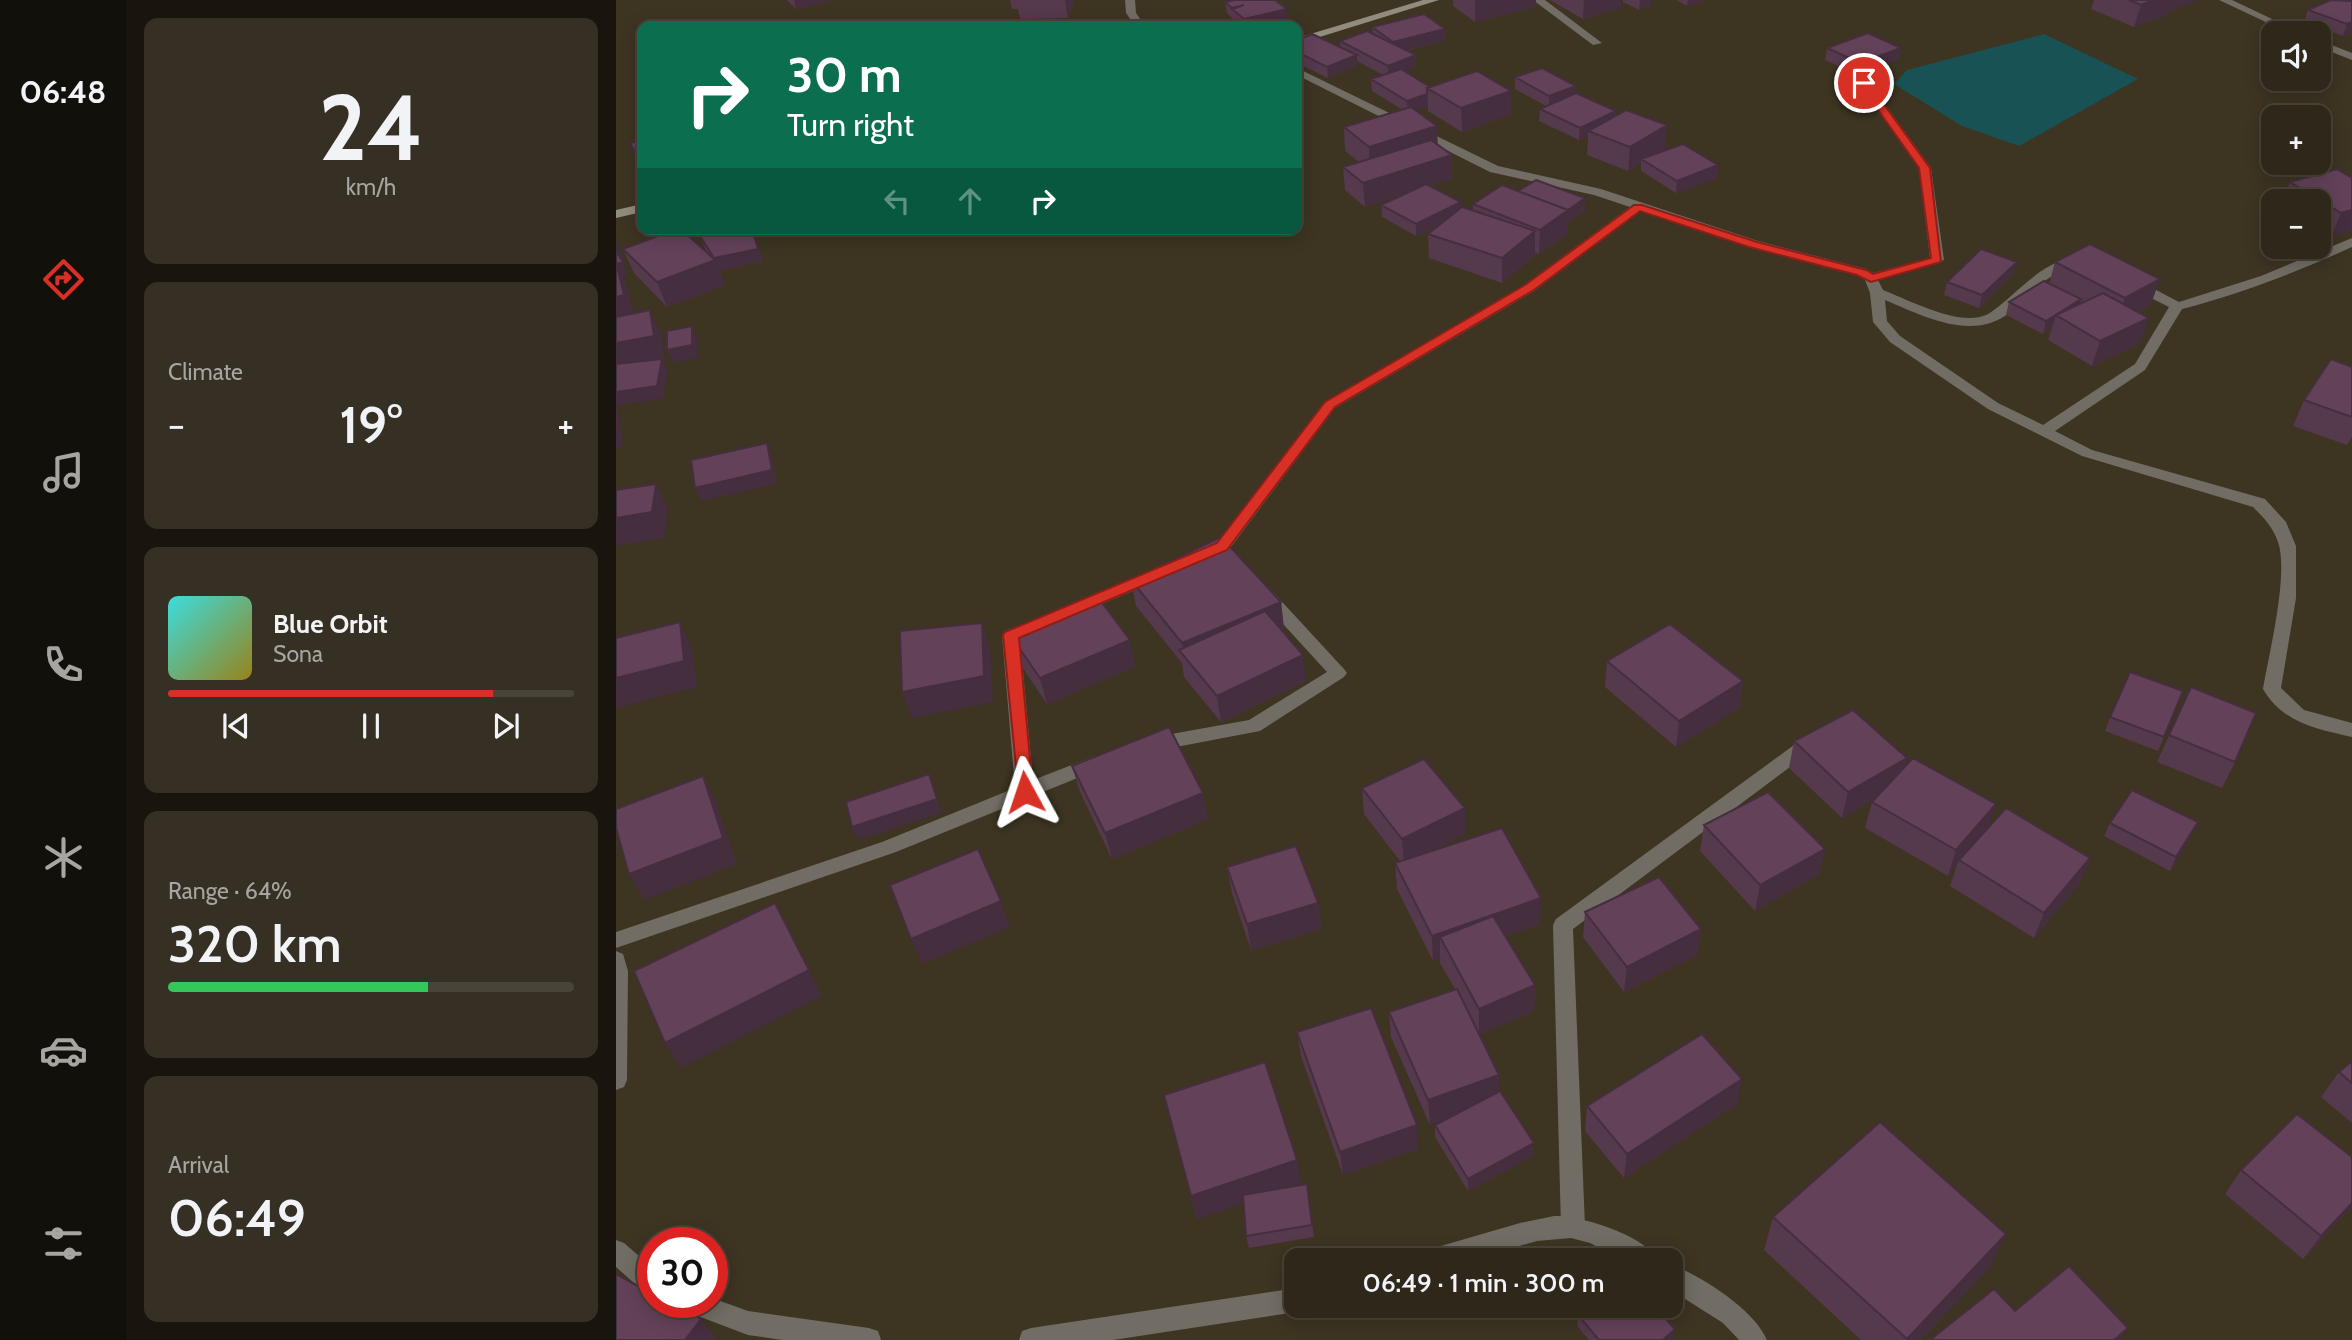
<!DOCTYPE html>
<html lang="en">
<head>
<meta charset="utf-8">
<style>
	body { margin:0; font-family:Cabin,sans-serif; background:#362f23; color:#f1f3f6; height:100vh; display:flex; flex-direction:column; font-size:26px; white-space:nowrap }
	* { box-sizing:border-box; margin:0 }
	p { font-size:23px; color:#a7a5a2 }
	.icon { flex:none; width:38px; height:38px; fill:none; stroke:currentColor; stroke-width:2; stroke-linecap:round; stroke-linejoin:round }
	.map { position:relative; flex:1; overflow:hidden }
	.sheet { display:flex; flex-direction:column; gap:18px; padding:18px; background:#19150e; width:490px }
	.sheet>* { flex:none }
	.banner { position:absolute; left:21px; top:21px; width:665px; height:214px; border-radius:14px; box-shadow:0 4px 18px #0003,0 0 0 2px #494439; background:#0b6e4f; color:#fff; overflow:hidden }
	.buttons { position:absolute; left:1645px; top:21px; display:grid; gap:14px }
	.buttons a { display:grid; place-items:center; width:70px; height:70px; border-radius:14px; background:#2e271a; box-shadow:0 4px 18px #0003,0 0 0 2px #494439; font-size:35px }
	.speed { position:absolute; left:21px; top:1227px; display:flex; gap:14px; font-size:35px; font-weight:700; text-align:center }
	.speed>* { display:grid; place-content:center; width:91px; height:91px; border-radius:50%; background:#2e271a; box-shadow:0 4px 18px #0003,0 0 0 2px #494439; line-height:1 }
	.speed .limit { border:10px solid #d22; background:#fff; color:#111 }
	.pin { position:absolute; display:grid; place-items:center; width:60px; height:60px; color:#fff; margin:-30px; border:4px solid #fff; border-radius:50%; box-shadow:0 2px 7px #0007 }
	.me { position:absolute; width:77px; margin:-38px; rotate:355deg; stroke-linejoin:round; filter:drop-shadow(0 0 5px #0008) }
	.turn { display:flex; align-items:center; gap:24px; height:147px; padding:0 35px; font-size:32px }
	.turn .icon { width:91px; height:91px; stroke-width:2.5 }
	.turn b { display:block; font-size:49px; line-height:60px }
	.lanes { display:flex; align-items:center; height:66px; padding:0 35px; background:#0003; justify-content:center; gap:35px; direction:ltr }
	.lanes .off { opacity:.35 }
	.big { font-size:52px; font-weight:600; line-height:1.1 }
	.sheet .tile { flex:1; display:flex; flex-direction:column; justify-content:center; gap:10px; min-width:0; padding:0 24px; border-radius:14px; background:#362f23 }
	.sheet .dial { align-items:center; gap:0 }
	.dial b { font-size:91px; line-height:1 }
	.song { display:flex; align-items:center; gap:21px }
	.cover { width:84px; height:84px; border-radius:10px; background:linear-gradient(135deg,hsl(180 70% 55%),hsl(50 70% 35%)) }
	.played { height:7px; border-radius:4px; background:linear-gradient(90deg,#d93025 80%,#494439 80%) }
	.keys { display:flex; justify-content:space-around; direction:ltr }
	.heat { display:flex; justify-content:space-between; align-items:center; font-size:38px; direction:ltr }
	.charge { height:10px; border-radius:5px; background:linear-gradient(90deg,#34c759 64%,#494439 0) }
	.trip { position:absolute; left:668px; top:1248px; width:399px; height:70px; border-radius:14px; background:#2e271a; box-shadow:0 4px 18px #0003,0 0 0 2px #494439; font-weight:600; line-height:70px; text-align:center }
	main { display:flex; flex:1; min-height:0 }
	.tabs { display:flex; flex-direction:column; width:126px; justify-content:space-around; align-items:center; background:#12100a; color:#a7a5a2 }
	.tabs .icon { width:49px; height:49px }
	.tabs .selected { color:#d93025 }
	.tabs b { font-size:32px; color:#f1f3f6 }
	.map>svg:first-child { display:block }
</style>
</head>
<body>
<main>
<nav class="tabs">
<b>06:48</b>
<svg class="icon selected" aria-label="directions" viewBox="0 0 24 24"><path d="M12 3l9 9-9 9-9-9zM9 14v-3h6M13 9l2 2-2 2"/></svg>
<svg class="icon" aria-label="music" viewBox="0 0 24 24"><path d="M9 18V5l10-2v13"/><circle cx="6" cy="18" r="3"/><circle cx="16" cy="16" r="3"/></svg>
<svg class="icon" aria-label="phone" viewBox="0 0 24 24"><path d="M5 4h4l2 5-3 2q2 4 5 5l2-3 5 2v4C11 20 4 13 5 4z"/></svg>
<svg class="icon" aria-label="climate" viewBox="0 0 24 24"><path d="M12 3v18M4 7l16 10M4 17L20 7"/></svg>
<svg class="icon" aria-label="car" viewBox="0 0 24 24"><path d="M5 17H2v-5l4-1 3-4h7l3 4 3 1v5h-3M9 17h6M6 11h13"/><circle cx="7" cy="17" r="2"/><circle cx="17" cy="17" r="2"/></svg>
<svg class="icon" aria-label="filters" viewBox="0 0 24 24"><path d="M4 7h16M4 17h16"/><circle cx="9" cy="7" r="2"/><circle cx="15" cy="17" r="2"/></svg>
</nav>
<section class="sheet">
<div class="tile dial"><b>24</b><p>km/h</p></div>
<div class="tile"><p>Climate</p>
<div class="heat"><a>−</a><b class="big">19°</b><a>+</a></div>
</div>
<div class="tile">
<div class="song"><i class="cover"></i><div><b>Blue Orbit</b><p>Sona</p></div></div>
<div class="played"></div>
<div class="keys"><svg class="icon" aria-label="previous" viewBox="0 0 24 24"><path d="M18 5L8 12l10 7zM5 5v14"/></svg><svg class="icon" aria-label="pause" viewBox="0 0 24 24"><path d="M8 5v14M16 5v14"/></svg><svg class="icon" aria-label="next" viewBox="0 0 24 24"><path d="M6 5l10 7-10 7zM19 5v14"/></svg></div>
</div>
<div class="tile"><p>Range · 64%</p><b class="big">320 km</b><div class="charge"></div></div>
<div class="tile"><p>Arrival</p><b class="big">06:49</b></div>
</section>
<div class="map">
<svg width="1736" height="1340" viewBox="0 0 1736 1340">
	<rect width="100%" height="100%" fill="#3d3422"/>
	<path fill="#185254" d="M1428,34l94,45 -119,67 -57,-20 -68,-42 13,-14z"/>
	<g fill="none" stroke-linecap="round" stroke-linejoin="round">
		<path fill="#716d64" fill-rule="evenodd" d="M509,0h10l1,13 9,13h-10l-9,-13z
			M917,0h12l57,43 -9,2z
			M1603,0h13l70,33h-13z
			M1703,40l33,13v7l-33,-13z
			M681,68l201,98 103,23 157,52 108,28 7,4 57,-15 -11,-90 -61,-85 10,-2 63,87 13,92 -66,20 5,10c26,10 76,37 103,25 22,-10 69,-72 95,-50 -9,7 -24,7 -35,15 -14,11 -26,26 -41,36 -37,24 -84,-1 -120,-16l2,21 13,15 98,67 45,22 92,-61 34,-57 -40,-20v-6h10l40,21 82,-26 91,-38v9c-55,25 -111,47 -170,62l-37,61 -90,61 37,19 173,49 21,23 10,24v52l-15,90 23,22 48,13v14c-36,-8 -69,-14 -89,-48 6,-35 26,-116 15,-147 -5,-15 -14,-24 -25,-35l-171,-51 -94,-47 -98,-67 -17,-20 -3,-29 -5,-13 -9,-5 -108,-28 -107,-36 -107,80 -199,117 -104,139 11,13 -2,4h-12l-14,-17 111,-145 199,-117 106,-78 -36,-12 -104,-23 -193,-97z
			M537,571l8,5 -2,4 -74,31h-12l-2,-4 2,-4z
			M651,590l6,2 71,77 3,4 -3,4 -84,54 -105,20 -6,-2 -3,-5 3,-5 6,-2 94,-17 78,-48 -66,-72 -2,-4z
			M411,623l9,6 -3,4 -13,5 13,142 62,-24 7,2 2,5 -2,5 -206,84 -280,96v-16l266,-90 133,-54 -13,-153 3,-4z
			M1184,743l6,2 3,5 -3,5 -233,174 12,298 -4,8 -8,3 -8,-3 -4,-8 -8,-302 3,-6 238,-174z"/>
		<path fill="#716d64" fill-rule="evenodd" d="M0,951l7,3 5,17 -1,109 -3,7 -8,3z
			M938,1216c26,-1 93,20 103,44h-35l-32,-17 -19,-5 -34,3 -67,19h-48l4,-8 8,-4 86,-25z
			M0,1240l8,3 29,25v28l-9,-4 -28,-25z
			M1055,1264c31,13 83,45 96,76h-28l-16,-17 -52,-33z
			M681,1288v18h10l-10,6 -184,28h-94l3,-9 9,-3z
			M96,1298l36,13 121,17 9,3 3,9h-99l-34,-5 -66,-25 -3,-8h33z"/>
		<path fill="#928c7e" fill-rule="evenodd" d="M807,0h16l-142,44v-6z
			M26,204v8l-26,6v-8z"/>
	</g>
	<path fill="#55394d" d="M171,0h44l-35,9z
		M394,0h64l-6,18 -48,1 -2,-10h-6z
		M837,0h83v7l-61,15 -22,-16z
		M934,0h71v8l-38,11z
		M1007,0h28v6l-12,4 -16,-8z
		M1060,0h28v1l-17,5z
		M1478,0h103l-28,11v3l-35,13 -43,-18z
		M1736,1v31l-9,4 -39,-15 4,-11z
		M609,2l63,19 -25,5h-23l-13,-13z
		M756,27l73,13 -39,11 10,16 -11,4 25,16 81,4v23l-49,18 -34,-21v-5l-13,4 23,34 14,11v24l-22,7 31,16v6l12,3v-7l45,-13 67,7v13l-17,11 -1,12 -28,20 -4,-1v2l-33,28 -73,-25 -1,-24 11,-9 -23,11 -34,-19 -1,-12 21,-10 -37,12 -20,-17 -2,-23 16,-5 -14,-11 -1,-24 59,-17 -31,-19 -1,-12 12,-4 -26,-14v5l-29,12 -31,-15v-23l43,7v-6l33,-7z
		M1211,48h74l-2,11 -41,16 -33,-15z
		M899,77l61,9v7l40,18v4l49,34 -8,4 60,25 -41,15 -35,-22v-8l-13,8 -41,-16 1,-19 -9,4 -40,-19 1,-12 6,-3 -31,-17z
		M26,140v28l-7,-13 -5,-12z
		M1736,178v53l-21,6 -12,-7v-29h-37l8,-19z
		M78,229h58l11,32 -43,10 5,14 -58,22 -33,-34 -11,-24 84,4 -7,-17z
		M1439,262l96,42 -13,8 2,31 -48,23 -44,-26 4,-12 -9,6 -37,-19 3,-13 40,-18z
		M1397,274l-34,34 -35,-13 3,-13z
		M1736,367v70l-5,8 -54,-19 11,-26z
		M515,580l150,22 3,27 -3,1 25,51 -85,41 -37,-45 -2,-14 -46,-57z
		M392,632l128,34 -89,38 -31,-46z
		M991,661l136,20 -4,27 -63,39 -71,-60z
		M1575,687l44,75 -13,26 -65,-26z
		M1494,717l54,20 -6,14 -53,-20z
		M1178,741l111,25 91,38 -9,25 103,29 -11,26 -45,54 -84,-52 7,-21 -9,11 -83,-48 7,-26 2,-3 -32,19 -53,-50z
		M456,766l136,53 -96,40 -32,-67z
		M746,788l103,46 -31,16 106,74 -35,12 30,49 -1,26 -55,23 20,57 34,65 -65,35 -33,-54v-12l12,-7 -17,7 -39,-88 -2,-25 66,-23 -15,-26v-4l-7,2 -36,-72 -2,-26 5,-2 -36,-47z
		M1494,823l81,13 -21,35 -66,-35z
		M1088,825l121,24 -6,25 -64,37 -55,-60z
		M611,867l91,36 3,26 -70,21 -19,-57z
		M969,912l116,17 -4,26 -73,37 -41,-55z
		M681,1032l121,117 -75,26 -42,-119z
		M1736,1061v62l-31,-26 18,-25z
		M548,1095l137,89 -7,2 13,-2 7,53 -65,11 -3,-12 -3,-33 -46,16z
		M1121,1104l-113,74 -39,-47 2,-25z
		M1736,1157v49l-49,53 -78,-65 16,-24z
		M1157,1217l217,50 -69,73h-60l-97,-90z
		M962,1315l95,25h-84l-12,-14z"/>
	<path fill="#452e3e" d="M178,0h37l-35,9z
		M449,0h9l-6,18z
		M859,0h61v7l-61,15z
		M968,0h37v8l-38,11z
		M1024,0h11v6l-12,4z
		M1072,0h16v1l-17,5z
		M1537,0h20l-4,14 -35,13 7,-22z
		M1557,0h24l-27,11z
		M671,9l1,12 -25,5h-19v-7z
		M1736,22v10l-9,4 4,-12z
		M829,29v11l-52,14v-12z
		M1285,48l-2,11 -41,16 2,-12z
		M741,55v11l-29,12 -1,-11z
		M800,55v12l-28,11v-12z
		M960,86v12l-27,10v-12z
		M895,91v23l-49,18 -1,-24z
		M811,94l1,12 -20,7 -1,-12z
		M1000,111l-1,12 -27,8v5l-9,4 1,-12z
		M1051,125l-2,24 -20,12 -4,-2v4l-13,8 2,-24z
		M821,126l1,24 -68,21 -1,-24z
		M836,155v24l-87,28 -2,-24z
		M1102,165l-1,13 -41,15 1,-12z
		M969,198v13l-17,11 -1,12 -28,20 1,-24z
		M845,202v12l-45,22v-12z
		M1736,210v21l-21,6 10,-24z
		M83,229h31l-27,10z
		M136,229l11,32 -43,10 5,14 -58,22 -10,-25 57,-24z
		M919,231v24l-33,28v-25z
		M2,245l6,13 -8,2v-14z
		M7,262l5,13 -5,2 3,7 9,36 -19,4 1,-60z
		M1401,262l-4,12 -34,34 3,-13z
		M1544,279l-9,25 -34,19 8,-25z
		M1465,299l-3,13 -22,3z
		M34,310l11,25 4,26h-1l4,11 -5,27 -46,6 6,41 -7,2v-105z
		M1440,315l-4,13 -9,6 3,-13z
		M1533,318l-9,25 -48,23 8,-25z
		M76,326l5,13 1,19 -25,5 -6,-13z
		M151,443l5,13 5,28 -76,17 -6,-13z
		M40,484l12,26 -4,28 -48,8v-28z
		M665,602l3,27 -91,38 -8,-10 -3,-14z
		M64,622l12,27 5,38 -81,21v-30z
		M366,623l8,26 3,53 -81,16 -10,-26z
		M514,640l6,26 -89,38 -7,-26z
		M687,655l3,26 -85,41 -4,-26z
		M1127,681l-4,27 -63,39 3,-26z
		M1291,758l-7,26 -58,34 6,-26z
		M313,774l13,39 -84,27 -6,-13z
		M87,776l13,26 21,62 -93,36 -15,-26z
		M587,793l5,26 -96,40 -7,-26z
		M1380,804l-9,26 -28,30 -2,5 -9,11 8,-26z
		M849,808v26l-61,31 -2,-26z
		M1582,822l-7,14 -21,35 6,-14z
		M1209,849l-6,25 -64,37 5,-26z
		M1474,858l-11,26 -45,54 10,-25z
		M925,898l-1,26 -90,31 -10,-18v22l-7,2 -1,-25z
		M385,901l9,26 -88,37 -11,-25z
		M159,903l47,93 -141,72 -16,-25z
		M702,903l3,26 -70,21 -4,-26z
		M1085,929l-4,26 -73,37 3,-25z
		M919,985l-1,26 -55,23v-25z
		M883,1075v24l-69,26 -2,-25z
		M1126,1079l-5,25 -113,74 3,-24z
		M801,1125l1,24 -75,26 -3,-23z
		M918,1143l-1,13 -65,35v-12z
		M681,1160l4,24 -104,35 -6,-23z
		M1736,1203v3l-49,53 18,-23z
		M1390,1234l-16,33 -69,73h-15z
		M85,1319l17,21h-33z
		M1512,1328l-8,12h-6z
		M1059,1329l-2,11h-10z"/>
	<path fill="#634259" stroke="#452e3e" stroke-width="2" d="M619,0h40l12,9 -43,10 -12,-10 12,-4 -12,3 -7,-6z
		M1513,0h24l-12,5z
		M1715,0l21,1v21l-5,2 -39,-14z
		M808,14l21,15 -52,13 -21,-15z
		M751,31l49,24 -28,11 -48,-25z
		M1252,33l33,15 -41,15 -33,-15z
		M696,34l45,21 -30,12 -30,-15v-12z
		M926,68l34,18 -27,10 -34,-19z
		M785,69l29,18 -3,1v6l-20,7 -36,-22z
		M861,71l34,20 -50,17 -34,-20z
		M960,93l40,18 -36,17 -40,-19z
		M795,107l26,19 -68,21 -25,-20z
		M1010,110l41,15 -37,22 -42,-16z
		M26,140v23l-12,-20z
		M815,140l21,15 -89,28 -20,-16z
		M1067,144l35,21 -41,16 -36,-22z
		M1721,169l15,9v32l-11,3 -51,-31z
		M920,180l49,18 -17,12 -50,-19z
		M810,184l35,18 -45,22 -35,-19z
		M886,185l66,25 -28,20 -67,-26z
		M846,207l73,24 -33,27 -74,-24z
		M61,229h4l34,31 -58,22 -34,-33z
		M108,229h28l6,20 -44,9 -14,-22z
		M1474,244l70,35 -35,19 -70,-36z
		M1365,249l36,13 -35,33 -35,-13z
		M0,251l7,11 -6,2 -1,-3z
		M0,262l8,33 -8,2z
		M1428,281l37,18 -35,22 -37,-19z
		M1487,293l46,25 -49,23 -44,-26z
		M34,310l4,26 -38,7v-26z
		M76,326v19l-25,5v-19z
		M46,359l-5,27 -41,6v-28z
		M1715,359l21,8v50l-48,-17z
		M151,443l5,27 -77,18 -4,-28z
		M40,484l-4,28 -36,6v-28z
		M605,537l60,65 -99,41 -51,-63z
		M481,596l33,44 -90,38 -32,-46z
		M649,611l38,44 -86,41 -38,-46z
		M64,622l4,39 -68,17v-40z
		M366,623l2,53 -82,16 -2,-61z
		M1054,624l73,57 -64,40 -72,-60z
		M1514,672l53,19 -19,46 -54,-20z
		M1575,687l65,26 -21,49 -66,-27z
		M1237,710l54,48 -59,34 -54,-51z
		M553,727l34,66 -98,40 -33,-67z
		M1297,758l83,46 -40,46 -84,-48z
		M808,759l41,49 -63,31 -40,-51z
		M313,774l8,25 -85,28 -6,-25z
		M87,776l20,62 -94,36 -13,-46v-19z
		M1516,790l66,32 -22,35 -66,-34z
		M1152,792l57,57 -65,36 -56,-60z
		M1390,808l84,50 -46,55 -85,-53z
		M886,828l39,70 -109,38 -37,-73z
		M680,846l22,57 -71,21 -20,-57z
		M362,849l23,52 -90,38 -21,-54z
		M1043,877l42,52 -74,38 -42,-55z
		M159,903l34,67 -144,73 -31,-72z
		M877,916l42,69 -56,24 -39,-72z
		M841,989l42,86 -71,25 -39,-88z
		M755,1008l46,117 -77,27 -43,-120z
		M1086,1034l40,45 -115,75 -40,-48z
		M1736,1061v22l-13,-11z
		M649,1062l32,98 -106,36 -27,-101z
		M884,1091l34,52 -66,36 -33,-54z
		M1681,1114l55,43v46l-31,33 -80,-66z
		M1264,1122l126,112 -99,105 -134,-122z
		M691,1184l5,41 -66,11 -3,-41z
		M1453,1266l59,62 -14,12h-184l64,-51 21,22z
		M0,1274l37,20v8h16l32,17 -16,21h-69z
		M973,1306h65l21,23 -12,11h-64l-21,-25z"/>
	<path fill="#d93025" stroke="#8d1f18" stroke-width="2" d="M1244,81h7l63,87 11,94 -70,20 -14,-7 -108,-28 -109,-36 -106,79 -199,117 -108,143 -208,88 14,154 -2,5h-12l-16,-162 2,-3 212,-89 108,-141 200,-117 109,-80h8l115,37 109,28 7,4 58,-16 -12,-90 -60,-85z"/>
</svg>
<div class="buttons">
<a><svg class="icon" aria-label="sound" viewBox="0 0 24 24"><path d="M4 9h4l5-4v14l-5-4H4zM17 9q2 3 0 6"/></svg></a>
<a>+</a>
<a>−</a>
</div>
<div class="speed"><div class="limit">30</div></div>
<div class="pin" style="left:1248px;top:83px;background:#d93025"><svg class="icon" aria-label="arrive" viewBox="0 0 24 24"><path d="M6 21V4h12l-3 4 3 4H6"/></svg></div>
<svg class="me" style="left:409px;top:792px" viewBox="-20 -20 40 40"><path d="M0-17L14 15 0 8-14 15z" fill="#d93025" stroke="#fff" stroke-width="4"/></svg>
<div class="trip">06:49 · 1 min · 300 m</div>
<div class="banner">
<div class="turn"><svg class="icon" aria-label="right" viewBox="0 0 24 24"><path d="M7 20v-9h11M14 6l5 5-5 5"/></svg><div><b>30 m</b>Turn right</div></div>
<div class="lanes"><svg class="icon off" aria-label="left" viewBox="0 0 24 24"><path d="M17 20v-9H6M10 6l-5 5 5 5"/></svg><svg class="icon off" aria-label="ahead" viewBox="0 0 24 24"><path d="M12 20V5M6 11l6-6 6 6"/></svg><svg class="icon" aria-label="right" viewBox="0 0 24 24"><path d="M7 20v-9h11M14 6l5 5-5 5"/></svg></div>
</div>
</div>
</main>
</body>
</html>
